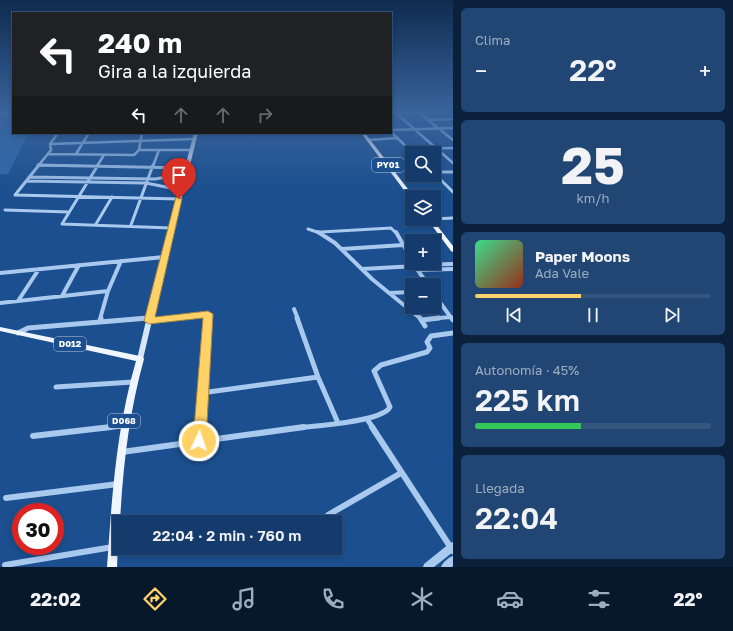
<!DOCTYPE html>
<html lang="es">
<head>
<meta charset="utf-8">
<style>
	body { margin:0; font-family:"Golos Text",sans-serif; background:#214673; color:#f1f3f6; height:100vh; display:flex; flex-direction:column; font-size:15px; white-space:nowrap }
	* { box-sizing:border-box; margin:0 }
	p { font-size:13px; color:#9dadc1 }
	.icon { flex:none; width:22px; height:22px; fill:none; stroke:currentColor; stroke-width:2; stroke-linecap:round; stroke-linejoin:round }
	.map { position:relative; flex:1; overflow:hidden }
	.side { display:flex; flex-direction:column; gap:8px; padding:8px; background:#0b203b; width:280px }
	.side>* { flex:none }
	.banner { position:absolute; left:12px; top:12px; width:380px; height:122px; border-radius:0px; box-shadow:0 2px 6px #0003,0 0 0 1px #33557e; background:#202124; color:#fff; overflow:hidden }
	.fabs { position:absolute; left:405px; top:146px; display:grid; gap:8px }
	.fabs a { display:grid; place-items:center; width:36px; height:36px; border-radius:0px; background:#143b6b; box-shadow:0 2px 6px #0003,0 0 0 1px #33557e; font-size:20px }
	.speed { position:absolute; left:12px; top:503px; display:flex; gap:8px; font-size:20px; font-weight:700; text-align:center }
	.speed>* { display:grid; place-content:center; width:52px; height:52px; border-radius:50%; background:#143b6b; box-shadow:0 2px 6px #0003,0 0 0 1px #33557e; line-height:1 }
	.speed .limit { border:6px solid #d22; background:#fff; color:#111 }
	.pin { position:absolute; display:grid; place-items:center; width:34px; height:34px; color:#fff; margin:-41px -17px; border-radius:50% 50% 50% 0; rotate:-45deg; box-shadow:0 0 4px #0007 }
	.pin .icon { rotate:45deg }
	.me { position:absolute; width:44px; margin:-22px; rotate:3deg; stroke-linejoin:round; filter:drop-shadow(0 0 3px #0008) }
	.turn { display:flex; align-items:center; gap:14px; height:84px; padding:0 20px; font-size:18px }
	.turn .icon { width:52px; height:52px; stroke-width:2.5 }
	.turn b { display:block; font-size:28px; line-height:34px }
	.lanes { display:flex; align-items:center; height:38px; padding:0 20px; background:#0003; justify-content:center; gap:20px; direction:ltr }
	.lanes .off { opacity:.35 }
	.big { font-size:30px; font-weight:600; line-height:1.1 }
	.side .tile { flex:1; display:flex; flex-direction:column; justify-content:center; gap:6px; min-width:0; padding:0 14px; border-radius:6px; background:#214673 }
	.side .dial { align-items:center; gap:0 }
	.dial b { font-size:52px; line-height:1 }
	.song { display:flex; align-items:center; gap:12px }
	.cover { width:48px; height:48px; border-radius:6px; background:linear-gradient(135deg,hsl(150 70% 55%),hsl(10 70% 35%)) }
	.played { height:4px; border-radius:2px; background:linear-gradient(90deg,#ffd166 45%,#33557e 45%) }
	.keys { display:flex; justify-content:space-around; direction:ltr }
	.heat { display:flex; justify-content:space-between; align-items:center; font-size:22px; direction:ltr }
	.charge { height:6px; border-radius:3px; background:linear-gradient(90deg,#34c759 45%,#33557e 0) }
	.trip { position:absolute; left:112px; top:515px; width:230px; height:40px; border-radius:0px; background:#143b6b; box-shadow:0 2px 6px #0003,0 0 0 1px #33557e; font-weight:600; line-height:40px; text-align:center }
	.dock { display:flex; height:64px; justify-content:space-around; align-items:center; background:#08182b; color:#9dadc1 }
	.dock .icon { width:28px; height:28px }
	.dock .active { color:#ffd166 }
	.dock b { font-size:18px; color:#f1f3f6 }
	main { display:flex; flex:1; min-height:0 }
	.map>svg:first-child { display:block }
</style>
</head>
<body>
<main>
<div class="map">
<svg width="453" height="567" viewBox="0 0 453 567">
	<rect width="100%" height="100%" fill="#1b4f8f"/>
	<path fill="#2e69ad" d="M0,113l13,1v19h18l-6,7 -17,34h-8z"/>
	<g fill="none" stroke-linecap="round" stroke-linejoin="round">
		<path stroke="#a9c9ee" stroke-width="2.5" d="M418,112l35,28
			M0,113h13
			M396,113l57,50
			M396,113l27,-1
			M428,120l25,-1
			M391,130l62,-2
			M391,132l22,21
			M368,140l30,-2
			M51,144l143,-5
			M409,149l44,-1
			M139,150h52
			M48,154l86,1 5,-5 3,-17
			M76,154l13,-21
			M38,165l39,1
			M38,166l13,-16 -1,-6 8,-11
			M97,166l7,-11
			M153,166l6,-16"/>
		<path stroke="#a9c9ee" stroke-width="3" d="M38,165l149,3
			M39,165l-24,30 164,4
			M434,172h19
			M434,173l19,19
			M29,177l126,2 30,-5
			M26,181l120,2 35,7
			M5,210l64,2
			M434,219l19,-1
			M62,224l109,4
			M62,224l36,-59
			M96,224l16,-27
			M131,225l22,-60
			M308,229l12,4
			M321,232l70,-4 5,5"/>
		<path stroke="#a9c9ee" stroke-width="4" d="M318,232l17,11 37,36 49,40
			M396,232l16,28
			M342,249l61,-4
			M415,265l38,-1
			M362,269l54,-3
			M417,269l11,16
			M418,270l35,-1
			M0,273l164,-16
			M389,293l23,-1
			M434,294l18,25
			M62,296l17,-31
			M18,301l21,-32
			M0,303l108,-12
			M294,309l4,10
			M100,319l8,-28 13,-30
			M136,319l14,-1
			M165,319l43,-5v5
			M430,319l20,-2"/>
		<path stroke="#a9c9ee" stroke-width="5" d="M297,318l21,59
			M420,318l5,8
			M452,318l1,2
			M422,320l17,-2
			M100,321l1,-3
			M149,321l24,-3
			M18,333l10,-5 120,-10
			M56,387l77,-5
			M201,393l117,-16 20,46
			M367,419l6,9
			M102,428l22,-2
			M200,428l8,-110
			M297,428c18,-2 85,-6 93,-21l-16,-36 7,-6 46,-13 3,-4 -3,-6 4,-6 22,-3"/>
		<path stroke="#a9c9ee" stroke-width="6" d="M372,427l81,124
			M33,436l78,-9
			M199,441l1,-14
			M122,452l182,-25
			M6,498l112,-14
			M328,515l73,-42
			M5,565l108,-18"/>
		<path fill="#a9c9ee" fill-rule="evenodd" d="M453,542v10l-19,15h-11l1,-3 26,-21z
			M453,556v10l-1,1h-11c2,-5 7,-9 12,-11z"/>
		<path fill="#d6e6fa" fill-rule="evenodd" d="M194,133h4l-31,124 -24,102 -1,2h-4l-1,-2 24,-102z"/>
		<path fill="#f0f6ff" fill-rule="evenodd" d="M0,327l140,29 3,1 1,2c-15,54 -21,107 -24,163h-1l-2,45h-10c5,-71 9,-137 29,-206l-136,-30z"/>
		<path fill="#f8faff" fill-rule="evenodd" d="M361,133h4l49,64h-2v1h-2z
			M427,219h5l21,27v6l-2,-1z"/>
	</g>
	<linearGradient id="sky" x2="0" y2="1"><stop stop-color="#0f2b4f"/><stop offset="0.58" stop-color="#39639b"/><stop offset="1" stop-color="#39639b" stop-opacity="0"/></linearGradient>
	<rect width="453" height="192" fill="url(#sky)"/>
	<path fill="#ffd166" stroke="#a68842" d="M176,197l6,2 -27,118 53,-6 5,3 -7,127 -2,4 -5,2 -4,-2 -2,-4 10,-123 -54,6 -5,-3z"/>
	<g text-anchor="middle" stroke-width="4" stroke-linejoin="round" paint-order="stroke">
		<g fill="#1b4f8f" stroke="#bbcadd" stroke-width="1">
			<rect x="372" y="158" width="32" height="14" rx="3"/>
			<rect x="54" y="337" width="32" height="14" rx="3"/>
			<rect x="108" y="414" width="32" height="14" rx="3"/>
		</g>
		<g font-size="9" font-weight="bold" fill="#fff">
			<text x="388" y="168">PY01</text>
			<text x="70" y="347">D012</text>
			<text x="124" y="424">D068</text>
		</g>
	</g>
</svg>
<div class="fabs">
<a><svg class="icon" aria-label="search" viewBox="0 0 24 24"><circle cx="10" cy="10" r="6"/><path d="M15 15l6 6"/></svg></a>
<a><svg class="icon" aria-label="layers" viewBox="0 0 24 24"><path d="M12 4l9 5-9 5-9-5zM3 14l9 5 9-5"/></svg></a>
<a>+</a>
<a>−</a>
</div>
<div class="speed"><div class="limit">30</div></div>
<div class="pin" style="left:179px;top:199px;background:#d93025"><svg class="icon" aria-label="arrive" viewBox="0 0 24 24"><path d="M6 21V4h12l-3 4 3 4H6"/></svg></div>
<svg class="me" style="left:199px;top:441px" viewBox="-20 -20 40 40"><circle r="17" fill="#ffd166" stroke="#fff" stroke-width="3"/><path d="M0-11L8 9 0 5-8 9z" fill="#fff"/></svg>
<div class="trip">22:04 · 2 min · 760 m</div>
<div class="banner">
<div class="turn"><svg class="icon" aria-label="left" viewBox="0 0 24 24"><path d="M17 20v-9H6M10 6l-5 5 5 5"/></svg><div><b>240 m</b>Gira a la izquierda</div></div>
<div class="lanes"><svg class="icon" aria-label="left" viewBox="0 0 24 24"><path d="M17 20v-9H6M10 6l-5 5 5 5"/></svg><svg class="icon off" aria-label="ahead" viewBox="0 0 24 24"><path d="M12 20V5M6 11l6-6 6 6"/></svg><svg class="icon off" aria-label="ahead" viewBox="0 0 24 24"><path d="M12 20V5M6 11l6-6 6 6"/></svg><svg class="icon off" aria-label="right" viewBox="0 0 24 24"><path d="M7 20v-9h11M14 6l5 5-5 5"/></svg></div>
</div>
</div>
<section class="side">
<div class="tile"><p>Clima</p>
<div class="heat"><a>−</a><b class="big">22°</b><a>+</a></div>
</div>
<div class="tile dial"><b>25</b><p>km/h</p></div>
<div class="tile">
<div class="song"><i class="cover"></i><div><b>Paper Moons</b><p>Ada Vale</p></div></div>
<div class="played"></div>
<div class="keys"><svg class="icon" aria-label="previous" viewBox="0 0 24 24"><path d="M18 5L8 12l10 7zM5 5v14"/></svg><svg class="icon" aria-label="pause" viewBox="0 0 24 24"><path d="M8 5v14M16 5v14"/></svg><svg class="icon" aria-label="next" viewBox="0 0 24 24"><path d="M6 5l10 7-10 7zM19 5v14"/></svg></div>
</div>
<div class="tile"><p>Autonomía · 45%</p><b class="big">225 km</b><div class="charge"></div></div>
<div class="tile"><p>Llegada</p><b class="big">22:04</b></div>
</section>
</main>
<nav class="dock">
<b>22:02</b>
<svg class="icon active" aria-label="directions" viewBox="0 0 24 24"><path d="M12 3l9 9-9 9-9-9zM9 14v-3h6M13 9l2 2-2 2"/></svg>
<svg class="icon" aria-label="music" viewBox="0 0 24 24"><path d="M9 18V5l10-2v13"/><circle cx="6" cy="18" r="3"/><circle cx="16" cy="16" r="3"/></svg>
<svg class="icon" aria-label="phone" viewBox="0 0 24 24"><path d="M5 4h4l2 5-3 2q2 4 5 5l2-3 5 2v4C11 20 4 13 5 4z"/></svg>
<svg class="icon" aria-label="climate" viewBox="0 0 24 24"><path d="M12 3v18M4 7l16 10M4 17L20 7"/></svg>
<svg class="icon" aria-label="car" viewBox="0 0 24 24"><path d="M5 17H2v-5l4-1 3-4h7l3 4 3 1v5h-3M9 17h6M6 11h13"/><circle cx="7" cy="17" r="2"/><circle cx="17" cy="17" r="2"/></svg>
<svg class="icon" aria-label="filters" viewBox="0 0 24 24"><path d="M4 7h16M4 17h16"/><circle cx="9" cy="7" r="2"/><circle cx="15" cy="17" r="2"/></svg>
<b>22°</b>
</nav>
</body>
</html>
